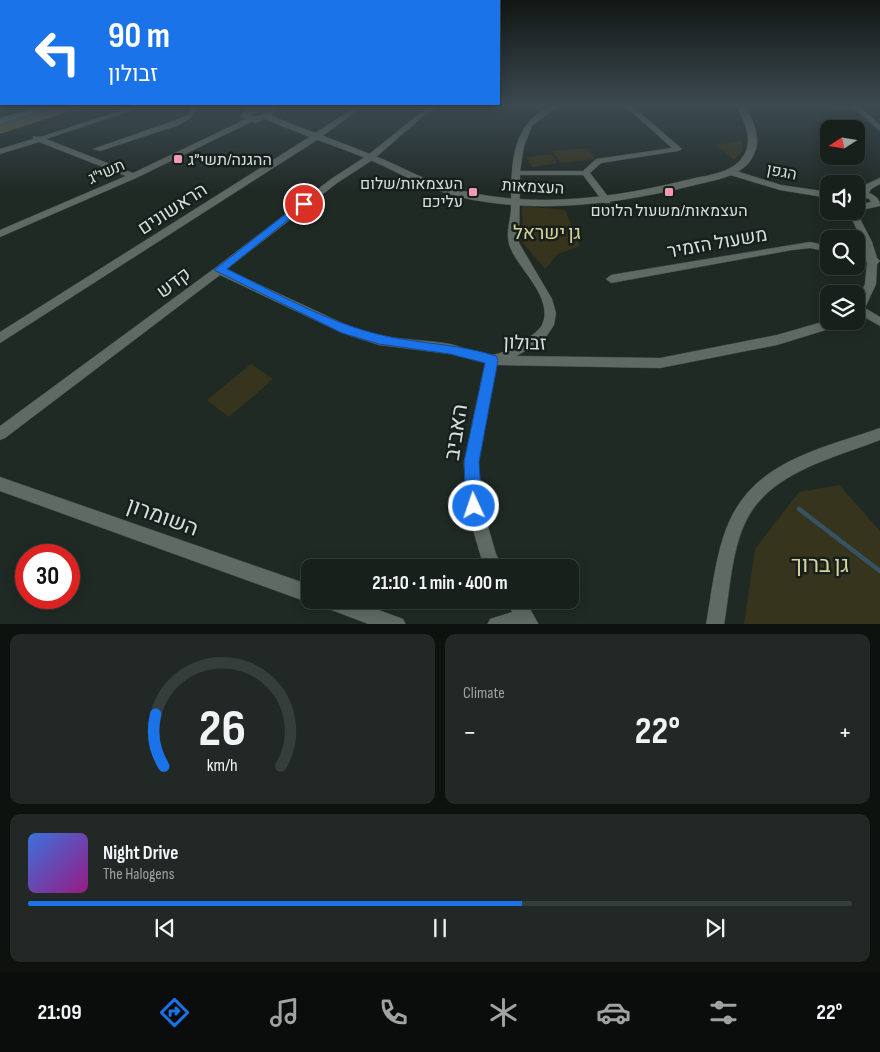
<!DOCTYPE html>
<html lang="en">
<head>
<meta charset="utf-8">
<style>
	body { margin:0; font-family:"Sofia Sans Condensed",Heebo,sans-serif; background:#212825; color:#f1f3f6; height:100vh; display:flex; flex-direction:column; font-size:19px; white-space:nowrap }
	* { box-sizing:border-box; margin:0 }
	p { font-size:16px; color:#9fa3a3 }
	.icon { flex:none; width:28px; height:28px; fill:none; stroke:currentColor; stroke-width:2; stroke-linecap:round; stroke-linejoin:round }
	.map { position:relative; height:624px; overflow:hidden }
	.panel { display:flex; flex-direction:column; gap:10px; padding:10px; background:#0d120f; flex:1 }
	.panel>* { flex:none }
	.hud { position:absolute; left:0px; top:0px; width:500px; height:105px; box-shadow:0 2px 12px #0003,0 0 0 1px #363e3b; background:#1a73e8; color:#fff; overflow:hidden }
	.needle { width:32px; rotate:258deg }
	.buttons { position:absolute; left:820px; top:120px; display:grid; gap:10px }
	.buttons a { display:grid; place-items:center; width:45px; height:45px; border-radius:10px; background:#18201c; box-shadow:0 2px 12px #0003,0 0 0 1px #363e3b; font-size:25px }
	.speed { position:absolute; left:15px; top:544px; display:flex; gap:10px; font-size:25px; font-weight:700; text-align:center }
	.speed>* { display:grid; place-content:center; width:65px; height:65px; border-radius:50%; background:#18201c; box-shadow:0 2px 12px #0003,0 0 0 1px #363e3b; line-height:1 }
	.speed .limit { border:8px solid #d22; background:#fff; color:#111 }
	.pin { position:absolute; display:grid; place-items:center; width:42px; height:42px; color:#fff; margin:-21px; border:2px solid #fff; border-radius:50%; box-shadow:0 1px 5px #0007 }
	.me { position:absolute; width:55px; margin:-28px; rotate:357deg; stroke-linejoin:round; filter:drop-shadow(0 0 4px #0008) }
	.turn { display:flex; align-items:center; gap:18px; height:105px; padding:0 25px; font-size:22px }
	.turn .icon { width:65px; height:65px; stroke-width:2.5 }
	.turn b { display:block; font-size:35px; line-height:42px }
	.big { font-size:38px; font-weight:700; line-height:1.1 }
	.panel .widget { flex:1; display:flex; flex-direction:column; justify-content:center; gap:8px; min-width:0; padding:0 18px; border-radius:10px; background:#212825 }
	.panel .dial { align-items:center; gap:0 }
	.dial svg { height:130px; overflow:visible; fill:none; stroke:#363e3b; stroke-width:7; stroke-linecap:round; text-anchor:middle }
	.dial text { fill:#f1f3f6; stroke:none }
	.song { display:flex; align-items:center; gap:15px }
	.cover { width:60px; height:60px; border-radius:8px; background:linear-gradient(135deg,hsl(220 70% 55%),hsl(310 70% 35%)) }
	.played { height:5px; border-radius:2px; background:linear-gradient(90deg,#1a73e8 60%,#363e3b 60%) }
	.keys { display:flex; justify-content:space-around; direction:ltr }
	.heat { display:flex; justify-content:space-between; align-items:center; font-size:28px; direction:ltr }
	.panel .tiles { flex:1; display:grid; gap:10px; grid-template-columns:1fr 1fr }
	.widget:last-child { grid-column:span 2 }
	.trip { position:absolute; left:301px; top:559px; width:278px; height:50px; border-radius:10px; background:#18201c; box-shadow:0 2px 12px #0003,0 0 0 1px #363e3b; font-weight:700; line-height:50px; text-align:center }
	.dock { display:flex; height:80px; justify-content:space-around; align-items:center; background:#0a0d0b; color:#9fa3a3 }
	.dock .icon { width:35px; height:35px }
	.dock .selected { color:#1a73e8 }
	.dock b { font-size:22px; color:#f1f3f6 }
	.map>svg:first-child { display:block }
</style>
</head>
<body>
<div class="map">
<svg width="880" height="625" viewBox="0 0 880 625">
	<rect width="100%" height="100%" fill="#202a25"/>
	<path fill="#37341d" d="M742,141l1,10 -9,9 -18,-15z
		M586,148l10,11 -35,4 -9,-12z
		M551,154l7,9 -26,4 -6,-10z
		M522,206l43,4 15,36 -22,8 -13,15 -22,-26z
		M251,364l22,15 -44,38 -22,-17z
		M839,485l41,46v93h-136l11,-75 44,-57z"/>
	<path fill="#656045" d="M63,105h26l-89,29v-10z"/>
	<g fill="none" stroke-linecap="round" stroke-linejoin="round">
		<path stroke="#365361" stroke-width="4.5" d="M799,509l81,62"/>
		<defs>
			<path id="minor" d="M0,105h6l-6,3z
				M138,105h10l-102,34 87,34 115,-55 7,2 -119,58 -136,59v-7l126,-54 -87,-34 -39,12v-5l33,-10v-3l7,1z
				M194,105h6l-8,12 -13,8 -79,26 -7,-2 80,-28 14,-6z
				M244,105h8l5,4 -5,1z
				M274,105h8l-12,6 -5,-1z
				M358,105h7l-48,35 -317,203v-11l311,-196z
				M433,105h8l-18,11 -49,43 -37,24 -110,86c28,14 57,27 85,40 22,10 44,22 67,26 24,5 48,5 71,9 13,3 28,10 41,11 12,0 45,-19 51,-30 13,-28 -26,-57 -33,-81 -3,-11 1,-23 2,-34 1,-33 -3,-76 28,-97 7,-5 12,-8 20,-8l-27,21 -8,20 -4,25h63l13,-12 76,-11 -48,-43h7l51,44 -4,2 -77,12 -11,10 20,26v4h-6l-21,-28h-63l-1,68 33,56 4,14 -2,12 -8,12 -9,8 -21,11 144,2 117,-23 52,-15 18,1 -2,3 -68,21 -117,23 -163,-3 -19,97 4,44 14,48 7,14h-17l-5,-11 -15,-51 -2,-44 21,-99 -35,-9 -71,-9 -37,-12 -122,-58 -215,163 -5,2v-14l215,-158 116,-89 37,-24 51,-41z
				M851,105h7l22,20v6z
				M727,170h6l48,15 48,7v6l-49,-8 -53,-16z
				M880,178v6l-9,5 -2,4c6,2 11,6 11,13l-24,5 16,31 5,16 3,3 -3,3 -1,20 -11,24 15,9v9l-21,-12 -3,1v-11l9,-20 2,-22 -11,-3v-6l10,2 -1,-3 -7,-20 -10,-21h8v-6l15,-3 -2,-3 -13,-4v-6l5,2 4,-6z
				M810,242l19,4v6l-19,-4 -18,2 -181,33 -5,-4 5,-4z
				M880,428v12c-46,18 -110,32 -134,81 -15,31 -16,70 -22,104h-18c7,-39 11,-92 35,-124 31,-44 92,-56 139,-73z
				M0,477l310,108v15h6l-6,3 -310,-112z
				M318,600h34l51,19 3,6h-35l-50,-19z
				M506,600h19l14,25h-52l3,-6 22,-7z"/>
			<path id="tertiary" d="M736,105h8c10,16 19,35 8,53 -11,19 -37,22 -57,27 -77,19 -157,30 -236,12 -33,-8 -61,-25 -91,-38 -34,-14 -69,-25 -103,-40l-10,4 -15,-7c9,-10 21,-10 33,-6l-1,6c34,14 69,26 103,40 28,11 54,27 84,34 77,19 156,8 232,-11 17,-4 40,-6 51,-21 13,-17 2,-37 -6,-53zM261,112l4,1 -10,4 -5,-2z"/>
			<path id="secondary" d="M47,105h13l-60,19v-6z"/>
		</defs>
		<use href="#minor" stroke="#3f4743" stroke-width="1"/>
		<use href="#tertiary" stroke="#3f4743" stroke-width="1"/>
		<use href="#secondary" stroke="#3f4743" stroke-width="1"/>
		<use href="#minor" fill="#5f6a65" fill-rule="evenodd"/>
		<use href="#tertiary" fill="#5f6a65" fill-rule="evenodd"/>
		<use href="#secondary" fill="#587e7b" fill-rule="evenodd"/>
	</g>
	<linearGradient id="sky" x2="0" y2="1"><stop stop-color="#121714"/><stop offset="0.55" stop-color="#3c4a51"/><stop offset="1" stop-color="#3c4a51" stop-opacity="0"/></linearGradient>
	<rect width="880" height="192" fill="url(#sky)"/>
	<path fill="#1a73e8" stroke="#114b97" d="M301,202l7,2 -81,65c48,23 98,52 150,65 39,10 79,9 119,22l2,4 -19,102 3,44 -3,5 -5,3 -6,-3 -2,-5 -2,-44 21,-99 -35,-9 -71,-10 -37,-11 -128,-63z"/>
	<g fill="#f19ab1" stroke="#17201c" stroke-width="2">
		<rect x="173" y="154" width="10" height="10" rx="2.5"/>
		<rect x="468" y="187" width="10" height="10" rx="2.5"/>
		<rect x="664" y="187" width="10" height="10" rx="2.5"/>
	</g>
	<g text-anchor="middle" stroke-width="5" stroke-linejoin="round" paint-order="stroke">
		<g font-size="16" fill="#d7dedb" stroke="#17201c" text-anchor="start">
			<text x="188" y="165">ההגנה/תשי״ג</text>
			<text x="463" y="189" text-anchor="end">העצמאות/שלום<tspan x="463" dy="18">עליכם</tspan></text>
			<text x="669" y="216" text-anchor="middle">העצמאות/משעול הלוטם</text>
		</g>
		<g font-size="16" fill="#d7dedb" stroke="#17201c">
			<text transform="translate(106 171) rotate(-24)" y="6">תשי"ג</text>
			<text transform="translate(782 171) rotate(11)" y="6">הגפן</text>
			<text transform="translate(533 186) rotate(3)" y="6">העצמאות</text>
		</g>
		<g font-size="19" fill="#d7dedb" stroke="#17201c">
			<text transform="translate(172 208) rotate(-33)" y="7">הראשונים</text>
			<text transform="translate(717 242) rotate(-10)" y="7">משעול הזמיר</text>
			<text transform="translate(173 282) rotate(-37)" y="7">קדש</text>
			<text transform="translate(525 342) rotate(2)" y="7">זבולון</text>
		</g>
		<g font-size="19" fill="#dad29b" stroke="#17201c">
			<text x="547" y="239">גן ישראל</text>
		</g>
		<g font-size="22" fill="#d7dedb" stroke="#17201c">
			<text transform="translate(455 432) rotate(-81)" y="8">האביב</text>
			<text transform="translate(163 516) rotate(20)" y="8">השומרון</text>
		</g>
		<g font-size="22" fill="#dad29b" stroke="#17201c">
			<text x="820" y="572">גן ברוך</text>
		</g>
	</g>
</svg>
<div class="buttons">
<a><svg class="needle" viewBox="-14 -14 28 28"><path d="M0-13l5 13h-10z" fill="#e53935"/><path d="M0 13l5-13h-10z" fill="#9fa3a3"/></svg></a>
<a><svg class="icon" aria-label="sound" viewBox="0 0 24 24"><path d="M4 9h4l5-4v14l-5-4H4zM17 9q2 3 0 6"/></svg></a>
<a><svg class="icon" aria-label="search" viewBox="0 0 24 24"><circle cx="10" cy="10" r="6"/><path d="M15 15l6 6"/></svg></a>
<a><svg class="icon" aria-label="layers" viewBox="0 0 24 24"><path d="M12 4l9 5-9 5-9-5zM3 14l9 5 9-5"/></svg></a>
</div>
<div class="speed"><div class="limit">30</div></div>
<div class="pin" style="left:304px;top:204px;background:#d93025"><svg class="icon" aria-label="arrive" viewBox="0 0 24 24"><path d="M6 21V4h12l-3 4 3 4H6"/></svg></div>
<svg class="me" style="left:474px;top:506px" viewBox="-20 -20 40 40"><circle r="17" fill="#1a73e8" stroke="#fff" stroke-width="3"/><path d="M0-11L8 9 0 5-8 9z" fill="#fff"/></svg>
<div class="trip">21:10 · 1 min · 400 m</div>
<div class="hud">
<div class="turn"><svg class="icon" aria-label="left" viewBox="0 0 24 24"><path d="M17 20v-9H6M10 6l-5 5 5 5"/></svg><div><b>90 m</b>זבולון</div></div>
</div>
</div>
<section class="panel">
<div class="tiles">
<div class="widget dial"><svg viewBox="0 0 100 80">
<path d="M14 69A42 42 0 1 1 86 69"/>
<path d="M14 69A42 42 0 0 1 9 37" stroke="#1a73e8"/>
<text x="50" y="56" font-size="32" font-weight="700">26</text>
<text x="50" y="72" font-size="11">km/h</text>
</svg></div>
<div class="widget"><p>Climate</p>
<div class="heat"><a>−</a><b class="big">22°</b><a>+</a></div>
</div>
<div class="widget">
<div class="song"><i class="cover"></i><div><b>Night Drive</b><p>The Halogens</p></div></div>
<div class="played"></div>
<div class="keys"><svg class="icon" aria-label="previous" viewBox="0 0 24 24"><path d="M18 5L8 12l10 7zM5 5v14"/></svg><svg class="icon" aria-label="pause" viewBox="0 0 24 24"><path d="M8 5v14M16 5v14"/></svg><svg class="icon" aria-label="next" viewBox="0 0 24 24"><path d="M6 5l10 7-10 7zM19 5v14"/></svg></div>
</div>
</div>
</section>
<nav class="dock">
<b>21:09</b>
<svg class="icon selected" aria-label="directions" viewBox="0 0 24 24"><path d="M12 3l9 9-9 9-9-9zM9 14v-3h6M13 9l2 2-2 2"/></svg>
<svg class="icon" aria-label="music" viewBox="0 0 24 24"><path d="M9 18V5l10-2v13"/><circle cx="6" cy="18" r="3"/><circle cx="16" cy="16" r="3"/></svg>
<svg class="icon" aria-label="phone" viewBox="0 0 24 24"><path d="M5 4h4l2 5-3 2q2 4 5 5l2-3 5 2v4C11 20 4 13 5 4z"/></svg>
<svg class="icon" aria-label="climate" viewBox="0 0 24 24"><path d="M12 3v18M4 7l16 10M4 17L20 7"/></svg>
<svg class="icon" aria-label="car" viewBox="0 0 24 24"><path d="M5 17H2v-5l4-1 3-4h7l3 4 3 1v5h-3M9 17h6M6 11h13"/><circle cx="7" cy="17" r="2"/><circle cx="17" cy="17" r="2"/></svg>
<svg class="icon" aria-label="filters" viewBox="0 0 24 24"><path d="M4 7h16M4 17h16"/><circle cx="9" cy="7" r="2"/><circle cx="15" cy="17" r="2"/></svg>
<b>22°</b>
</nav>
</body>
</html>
